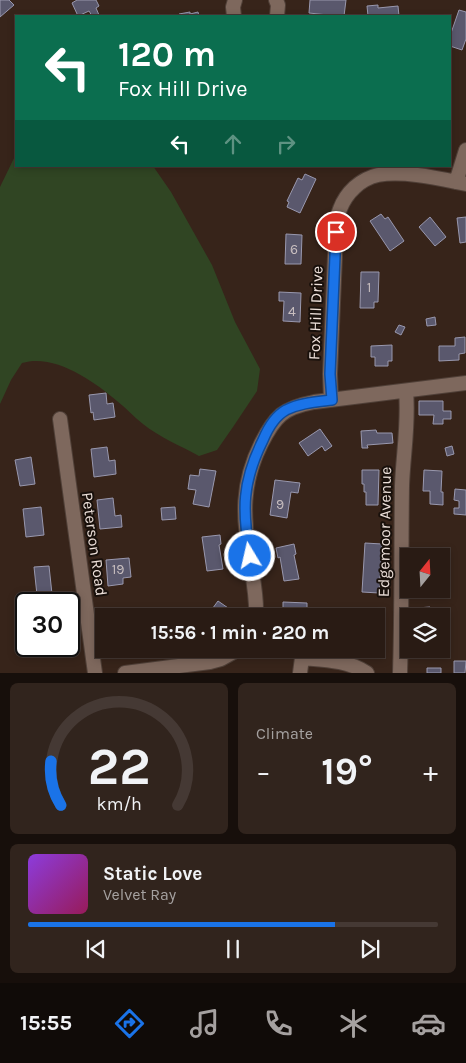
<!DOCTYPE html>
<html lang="en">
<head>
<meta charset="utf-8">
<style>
	body { margin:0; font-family:Karla,sans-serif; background:#31241d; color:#f1f3f6; height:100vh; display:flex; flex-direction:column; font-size:19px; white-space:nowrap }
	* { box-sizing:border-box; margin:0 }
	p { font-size:16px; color:#a5a1a0 }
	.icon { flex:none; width:28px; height:28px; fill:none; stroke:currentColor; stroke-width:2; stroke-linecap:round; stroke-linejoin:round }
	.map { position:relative; height:673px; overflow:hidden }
	.panel { display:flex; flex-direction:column; gap:10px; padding:10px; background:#170f0b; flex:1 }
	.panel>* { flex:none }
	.banner { position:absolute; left:15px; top:15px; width:436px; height:152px; border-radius:0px; box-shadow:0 2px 8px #0003,0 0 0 1px #453934; background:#0b6e4f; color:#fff; overflow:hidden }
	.needle { width:32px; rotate:18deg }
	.buttons { position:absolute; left:400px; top:548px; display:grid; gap:10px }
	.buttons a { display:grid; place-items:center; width:50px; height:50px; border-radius:0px; background:#291b14; box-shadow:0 2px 8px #0003,0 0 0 1px #453934; font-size:25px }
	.speed { position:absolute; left:15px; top:592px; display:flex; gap:10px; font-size:25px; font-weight:700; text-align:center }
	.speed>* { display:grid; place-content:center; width:65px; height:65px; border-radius:50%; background:#291b14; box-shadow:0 2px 8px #0003,0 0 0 1px #453934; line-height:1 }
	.speed .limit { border:2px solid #111; border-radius:8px; background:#fff; color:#111 }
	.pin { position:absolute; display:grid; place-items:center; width:42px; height:42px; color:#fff; margin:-21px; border:2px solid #fff; border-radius:50%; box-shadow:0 1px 5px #0007 }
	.me { position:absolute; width:55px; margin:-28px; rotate:351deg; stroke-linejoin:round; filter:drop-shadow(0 0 4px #0008) }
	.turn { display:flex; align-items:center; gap:18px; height:105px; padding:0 20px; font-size:22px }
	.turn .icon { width:65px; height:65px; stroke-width:2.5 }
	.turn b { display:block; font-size:35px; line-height:42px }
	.lanes { display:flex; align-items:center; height:48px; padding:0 20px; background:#0003; justify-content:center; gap:25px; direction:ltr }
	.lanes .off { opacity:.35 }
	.big { font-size:38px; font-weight:700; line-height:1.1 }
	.panel .tile { flex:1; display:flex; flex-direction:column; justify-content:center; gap:8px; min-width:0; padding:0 18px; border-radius:8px; background:#31241d }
	.panel .dial { align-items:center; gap:0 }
	.dial svg { height:130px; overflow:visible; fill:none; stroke:#453934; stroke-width:7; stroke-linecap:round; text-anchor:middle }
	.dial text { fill:#f1f3f6; stroke:none }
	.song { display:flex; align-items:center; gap:15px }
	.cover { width:60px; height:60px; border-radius:8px; background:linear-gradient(135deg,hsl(270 70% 55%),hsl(330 70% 35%)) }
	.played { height:5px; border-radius:2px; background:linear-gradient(90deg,#1a73e8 75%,#453934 75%) }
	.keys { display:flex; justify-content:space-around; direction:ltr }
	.heat { display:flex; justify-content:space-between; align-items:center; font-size:28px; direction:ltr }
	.panel .tiles { flex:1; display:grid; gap:10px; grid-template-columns:1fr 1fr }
	.tile:last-child { grid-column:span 2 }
	.trip { position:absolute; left:95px; top:608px; width:290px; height:50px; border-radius:0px; background:#291b14; box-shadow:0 2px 8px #0003,0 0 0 1px #453934; font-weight:700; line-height:50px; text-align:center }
	.tab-bar { display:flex; height:80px; justify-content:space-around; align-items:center; background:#100b08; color:#a5a1a0 }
	.tab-bar .icon { width:35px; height:35px }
	.tab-bar .selected { color:#1a73e8 }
	.tab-bar b { font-size:22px; color:#f1f3f6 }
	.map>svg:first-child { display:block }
</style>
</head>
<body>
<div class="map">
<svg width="466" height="673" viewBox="0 0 466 673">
	<rect width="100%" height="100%" fill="#37241a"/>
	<path fill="#304523" d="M16,154v12h137l18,26 41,73 23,57 25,47 -3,22 -24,36 -16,23 -18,6c-18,-10 -40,-19 -56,-32 -9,-7 -17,-16 -26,-23 -23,-20 -63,-48 -95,-38l-11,17 -11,24v-217z"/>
	<path fill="#5a586d" stroke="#9998ae" d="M0,0h9l5,5 -14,12z
		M77,0h19l3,6 -3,2 3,7 -7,1 -3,-5 -11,5 -6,-13z
		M310,0h36l-2,16h-16v-1l-19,-2z
		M378,5v3l20,-2 1,10h-31l-1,-10z
		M459,10l7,2v27l-4,11 -12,-4v-10z
		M190,12v2l8,-2 1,4h-20v-2z
		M305,174l11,5 -16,34 -13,-6 2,-5 -2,-1 11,-23 4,2z
		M381,214l4,5 3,-2 16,24 -14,10 -20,-30z
		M430,217l16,20 -11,9 -16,-19z
		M466,217v25l-6,1 -3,-25z
		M286,234l16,1 -1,29h-16z
		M361,272h18l-1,30h-4v6h-14z
		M279,292l22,1 -1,29 -17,-1 1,-20h-5z
		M435,317l1,8 -9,1 -1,-7z
		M399,325l6,2 -4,8 -6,-3z
		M465,337v16l-6,1v6l-20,1v-15h16v-8z
		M392,345v16h-4v5h-13v-9h-4v-11z
		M106,393l1,11 6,-1 2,14 -21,3 -1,-8 -2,1 -2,-18z
		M419,401h24v10h8v8h-8v5h-10l1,-9h-15z
		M320,429l12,17 -7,5 -3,-5 -14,10 -9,-13z
		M376,430l1,3h15l1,10 -26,2 1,3h-6l-1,-17z
		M452,446l2,8 -7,2 -2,-8z
		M107,447l2,14 6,-1 1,14 -22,3 -3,-28z
		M31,457l4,27 -15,2 -5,-26z
		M200,469l16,2 -7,36 -16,-3 3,-14 -8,-1 2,-14 9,1z
		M362,470h17l-1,35h-12v-13h-2v-8h-2z
		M424,470l18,1 -1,21h2v13l-13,-1v-13h-7z
		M275,480l25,3 -2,10 -7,-1 -4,26 -17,-3z
		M455,489l11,1v25l-12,-1v-6h5v-7l-5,-1z
		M113,498l2,18 6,-1 1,12 -22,2 -3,-29z
		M41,507l3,28 -18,2 -3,-28z
		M175,507l1,12 -14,1 -1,-12z
		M220,535l1,9 -2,1 4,24 -16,2 -5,-34z
		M365,543l17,1 -3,49 -17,-1z
		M294,544l2,10 -2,1 5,24 -15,2 -4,-24 -2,1 -2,-10z
		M129,558l2,19 -8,1v6l-15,2 -2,-26z
		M49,566l3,28 -15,1 -3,-28z
		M218,601l13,9 -4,6h-20z
		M283,602l24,1v10l-7,-1v4h-17z
		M430,607v9h-13v-8z
		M380,633l1,17 -26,1v-2h21v-15z
		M44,646h16l1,6 -16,2z
		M454,661h12l-1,12h-11z
		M427,668h14v5h-14z"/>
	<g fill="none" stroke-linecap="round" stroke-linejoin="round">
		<defs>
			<path id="street" d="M276,0l2,5 -1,11
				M234,16l-1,-9 2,-7
				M456,182l10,-32
				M331,400l-1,-26 6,-142c1,-7 1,-16 4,-23 6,-16 20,-30 38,-34 26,-5 63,4 88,9
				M60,419l35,254
				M256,616c1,-19 -3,-37 -6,-57 -7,-42 -9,-75 11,-115 14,-28 22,-36 53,-42l152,-19
				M125,673l85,-11 11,-3 18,-10
				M300,673l2,-15c23,2 45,2 65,15
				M400,673c2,-62 1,-124 2,-187 1,-31 7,-63 4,-95"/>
		</defs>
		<use href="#street" stroke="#504038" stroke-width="16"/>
		<use href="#street" stroke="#7e685d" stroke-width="14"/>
	</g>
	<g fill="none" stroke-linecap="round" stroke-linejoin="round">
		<defs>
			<path id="route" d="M250,556c-8,-46 -8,-74 13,-116 5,-12 12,-24 23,-30 14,-7 30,-8 46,-10l-2,-26 6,-142"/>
		</defs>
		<use href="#route" stroke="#114b97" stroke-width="12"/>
		<use href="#route" stroke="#1a73e8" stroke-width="9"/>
	</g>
	<g text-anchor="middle" stroke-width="4" stroke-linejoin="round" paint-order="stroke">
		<g font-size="14" fill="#c8bebf">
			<text x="294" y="254">6</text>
			<text x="369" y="292">1</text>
			<text x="292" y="316">4</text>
			<text x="280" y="509">9</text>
			<text x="118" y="574">19</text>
		</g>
		<g font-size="16" fill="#ede0da" stroke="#18100b">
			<text transform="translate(315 313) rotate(-88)" y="6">Fox Hill Drive</text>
			<text transform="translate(384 532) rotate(-89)" y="6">Edgemoor Avenue</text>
			<text transform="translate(95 544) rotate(82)" y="6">Peterson Road</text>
		</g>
	</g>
</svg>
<div class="buttons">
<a><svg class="needle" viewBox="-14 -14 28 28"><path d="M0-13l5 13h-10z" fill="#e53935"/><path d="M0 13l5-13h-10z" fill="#a5a1a0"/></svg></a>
<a><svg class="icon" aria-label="layers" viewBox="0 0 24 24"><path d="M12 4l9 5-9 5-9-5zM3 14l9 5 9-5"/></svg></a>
</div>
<div class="speed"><div class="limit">30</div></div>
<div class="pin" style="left:336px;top:232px;background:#d93025"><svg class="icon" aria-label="arrive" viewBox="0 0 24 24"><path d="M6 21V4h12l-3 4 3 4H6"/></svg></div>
<svg class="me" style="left:250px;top:556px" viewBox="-20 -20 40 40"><circle r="17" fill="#1a73e8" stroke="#fff" stroke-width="3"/><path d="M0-11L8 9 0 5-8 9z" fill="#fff"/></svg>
<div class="trip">15:56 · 1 min · 220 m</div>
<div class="banner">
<div class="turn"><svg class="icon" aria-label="left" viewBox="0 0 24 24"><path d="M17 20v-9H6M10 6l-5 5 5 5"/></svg><div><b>120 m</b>Fox Hill Drive</div></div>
<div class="lanes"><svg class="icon" aria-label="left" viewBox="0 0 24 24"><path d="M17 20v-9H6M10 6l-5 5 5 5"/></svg><svg class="icon off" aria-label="ahead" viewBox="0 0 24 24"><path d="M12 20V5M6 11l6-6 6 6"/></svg><svg class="icon off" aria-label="right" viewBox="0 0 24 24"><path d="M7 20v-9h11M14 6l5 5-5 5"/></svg></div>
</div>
</div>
<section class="panel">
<div class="tiles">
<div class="tile dial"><svg viewBox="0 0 100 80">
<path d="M14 69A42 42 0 1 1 86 69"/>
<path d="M14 69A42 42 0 0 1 8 42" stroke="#1a73e8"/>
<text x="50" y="56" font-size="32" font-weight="700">22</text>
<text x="50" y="72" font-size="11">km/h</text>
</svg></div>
<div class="tile"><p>Climate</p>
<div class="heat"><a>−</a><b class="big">19°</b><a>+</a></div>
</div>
<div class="tile">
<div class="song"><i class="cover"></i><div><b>Static Love</b><p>Velvet Ray</p></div></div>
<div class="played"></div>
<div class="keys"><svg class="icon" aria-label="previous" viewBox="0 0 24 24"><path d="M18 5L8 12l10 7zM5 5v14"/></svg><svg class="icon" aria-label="pause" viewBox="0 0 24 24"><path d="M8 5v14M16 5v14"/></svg><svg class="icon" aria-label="next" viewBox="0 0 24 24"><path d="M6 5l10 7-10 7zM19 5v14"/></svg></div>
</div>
</div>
</section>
<nav class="tab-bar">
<b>15:55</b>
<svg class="icon selected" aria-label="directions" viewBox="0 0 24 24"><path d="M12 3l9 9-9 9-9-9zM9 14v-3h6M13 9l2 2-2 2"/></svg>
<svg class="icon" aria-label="music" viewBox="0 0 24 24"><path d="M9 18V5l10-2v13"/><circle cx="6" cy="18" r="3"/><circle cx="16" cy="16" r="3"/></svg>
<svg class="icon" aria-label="phone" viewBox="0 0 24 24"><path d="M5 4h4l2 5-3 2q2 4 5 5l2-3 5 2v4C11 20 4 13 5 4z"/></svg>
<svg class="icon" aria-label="climate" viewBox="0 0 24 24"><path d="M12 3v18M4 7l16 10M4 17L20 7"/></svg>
<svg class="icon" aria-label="car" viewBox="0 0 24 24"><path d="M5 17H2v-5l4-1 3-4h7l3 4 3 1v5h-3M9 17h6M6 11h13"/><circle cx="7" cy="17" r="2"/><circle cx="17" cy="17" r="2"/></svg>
</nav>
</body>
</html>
